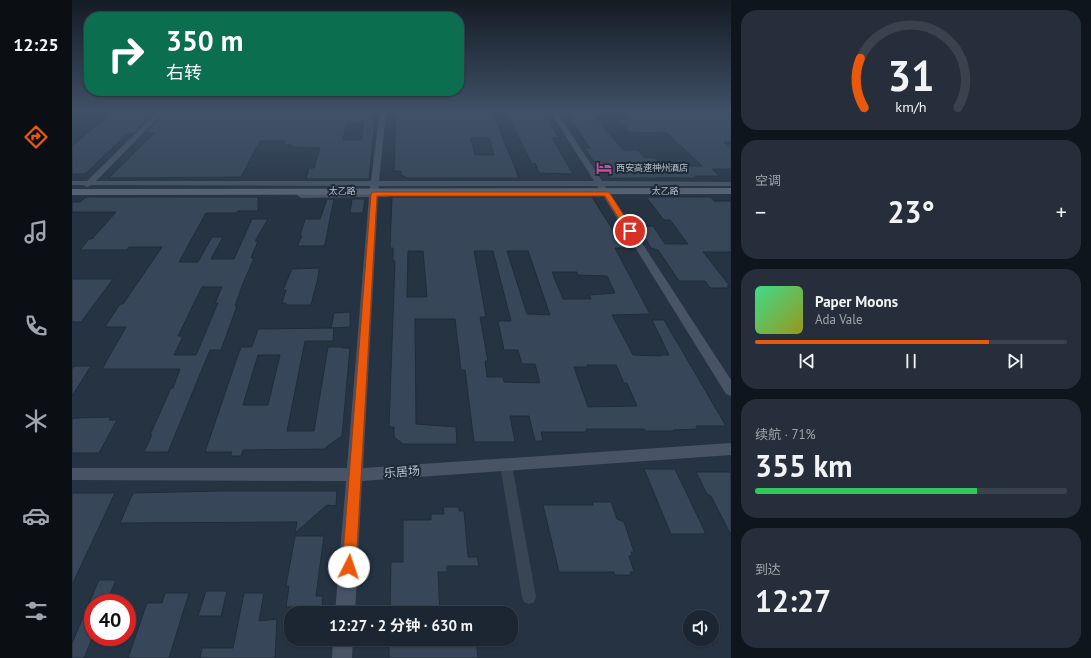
<!DOCTYPE html>
<html lang="zh">
<head>
<meta charset="utf-8">
<style>
	body { margin:0; font-family:"PT Sans","Noto Sans SC",sans-serif; background:#252e3a; color:#f1f3f6; height:100vh; display:flex; flex-direction:column; font-size:15px; white-space:nowrap }
	* { box-sizing:border-box; margin:0 }
	p { font-size:13px; color:#a0a5ac }
	.icon { flex:none; width:22px; height:22px; fill:none; stroke:currentColor; stroke-width:2; stroke-linecap:round; stroke-linejoin:round }
	.map { position:relative; flex:1; overflow:hidden }
	.side { display:flex; flex-direction:column; gap:10px; padding:10px; background:#0f151c; width:360px }
	.side>* { flex:none }
	.banner { position:absolute; left:12px; top:12px; width:380px; height:84px; border-radius:16px; box-shadow:0 1px 3px #0004,0 0 0 1px #3a434d; background:#0b6e4f; color:#fff; overflow:hidden }
	.tools { position:absolute; left:611px; top:610px; display:grid; gap:8px }
	.tools a { display:grid; place-items:center; width:36px; height:36px; border-radius:50%; background:#1c2632; box-shadow:0 1px 3px #0004,0 0 0 1px #3a434d; font-size:20px }
	.speed { position:absolute; left:12px; top:594px; display:flex; gap:8px; font-size:20px; font-weight:700; text-align:center }
	.speed>* { display:grid; place-content:center; width:52px; height:52px; border-radius:50%; background:#1c2632; box-shadow:0 1px 3px #0004,0 0 0 1px #3a434d; line-height:1 }
	.speed .limit { border:6px solid #d22; background:#fff; color:#111 }
	.pin { position:absolute; display:grid; place-items:center; width:34px; height:34px; color:#fff; margin:-17px; border:2px solid #fff; border-radius:50%; box-shadow:0 1px 4px #0007 }
	.me { position:absolute; width:44px; margin:-22px; rotate:4deg; stroke-linejoin:round; filter:drop-shadow(0 0 3px #0008) }
	.turn { display:flex; align-items:center; gap:14px; height:84px; padding:0 16px; font-size:18px }
	.turn .icon { width:52px; height:52px; stroke-width:2.5 }
	.turn b { display:block; font-size:28px; line-height:34px }
	.big { font-size:30px; font-weight:700; line-height:1.1 }
	.side .widget { flex:1; display:flex; flex-direction:column; justify-content:center; gap:6px; min-width:0; padding:0 14px; border-radius:16px; background:#252e3a }
	.side .dial { align-items:center; gap:0 }
	.dial svg { height:104px; overflow:visible; fill:none; stroke:#3a434d; stroke-width:7; stroke-linecap:round; text-anchor:middle }
	.dial text { fill:#f1f3f6; stroke:none }
	.song { display:flex; align-items:center; gap:12px }
	.cover { width:48px; height:48px; border-radius:6px; background:linear-gradient(135deg,hsl(150 70% 55%),hsl(60 70% 35%)) }
	.played { height:4px; border-radius:2px; background:linear-gradient(90deg,#ea580c 75%,#3a434d 75%) }
	.keys { display:flex; justify-content:space-around; direction:ltr }
	.heat { display:flex; justify-content:space-between; align-items:center; font-size:22px; direction:ltr }
	.charge { height:6px; border-radius:3px; background:linear-gradient(90deg,#34c759 71%,#3a434d 0) }
	.trip { position:absolute; left:212px; top:606px; width:234px; height:40px; border-radius:16px; background:#1c2632; box-shadow:0 1px 3px #0004,0 0 0 1px #3a434d; font-weight:700; line-height:40px; text-align:center }
	main { display:flex; flex:1; min-height:0 }
	.tabs { display:flex; flex-direction:column; width:72px; justify-content:space-around; align-items:center; background:#0b0f14; color:#a0a5ac }
	.tabs .icon { width:28px; height:28px }
	.tabs .active { color:#ea580c }
	.tabs b { font-size:18px; color:#f1f3f6 }
	.map>svg:first-child { display:block }
</style>
</head>
<body>
<main>
<nav class="tabs">
<b>12:25</b>
<svg class="icon active" aria-label="directions" viewBox="0 0 24 24"><path d="M12 3l9 9-9 9-9-9zM9 14v-3h6M13 9l2 2-2 2"/></svg>
<svg class="icon" aria-label="music" viewBox="0 0 24 24"><path d="M9 18V5l10-2v13"/><circle cx="6" cy="18" r="3"/><circle cx="16" cy="16" r="3"/></svg>
<svg class="icon" aria-label="phone" viewBox="0 0 24 24"><path d="M5 4h4l2 5-3 2q2 4 5 5l2-3 5 2v4C11 20 4 13 5 4z"/></svg>
<svg class="icon" aria-label="climate" viewBox="0 0 24 24"><path d="M12 3v18M4 7l16 10M4 17L20 7"/></svg>
<svg class="icon" aria-label="car" viewBox="0 0 24 24"><path d="M5 17H2v-5l4-1 3-4h7l3 4 3 1v5h-3M9 17h6M6 11h13"/><circle cx="7" cy="17" r="2"/><circle cx="17" cy="17" r="2"/></svg>
<svg class="icon" aria-label="filters" viewBox="0 0 24 24"><path d="M4 7h16M4 17h16"/><circle cx="9" cy="7" r="2"/><circle cx="15" cy="17" r="2"/></svg>
</nav>
<div class="map">
<svg width="659" height="658" viewBox="0 0 659 658">
	<rect width="100%" height="100%" fill="#253343"/>
	<path fill="#374759" stroke="#212c3a" fill-rule="evenodd" d="M84,111l-22,22 -8,2 -41,39h-13v-28l40,-34z
		M94,111h210l-7,68h-63l3,-11h5l6,-20 -28,-1v-2h-8l2,-4h-26l-19,36 -132,1 45,-45h-9zM275,123h17l-2,17h-19z
		M324,111l97,2 26,65h-111l-7,-3v-4h-7zM399,138h18l5,17h-19z
		M450,111h20l17,27h-7l21,36 -34,-1 -4,-10 -3,1 -26,-51h17z
		M493,111h25l33,39h15l6,7 11,1 7,8h40l-35,-33 -38,-1 -11,-13h11l-7,-8h109v31h-7l7,6v21h-19l7,7h-24l2,2h-87l-4,-5h-4l-10,-14 -7,-11h5z
		M14,197h172v14h-20l-2,2h-30l-27,49h19l14,-25h11l-12,22h23l18,-40h16l-13,22h3l-7,17h3l-12,28 -6,17 -1,3h2l-16,44h-11l-42,102h-24l8,-17h-2l21,-47h2l7,-19h-78l24,-42h-21l15,-23h3l39,-57h-33l-2,3h-47l9,-11h3l24,-27h-44v-10h8zM130,287h20l-7,16h3l-22,52h-22l9,-19h-5z
		M320,197h200l32,51h-9l35,66 -38,1 21,40 28,1 -1,-1h9l-17,-35h12l62,106h-30l2,3 -25,1 1,1h-29l-1,-2h-58l1,3h-46l2,9h-8l-6,-25h-19l5,26h-41l-9,-72h-4l-6,-51h-40l1,105 40,3 1,17h-54l-9,-7v-10h-5l6,-166h-2v-13h-3zM336,251h15l4,46h-20zM402,251h19l18,70h-13l6,29h14l4,14h13l5,19 -36,-1 -1,-5h-16l-2,-16h3l-8,-44h6zM435,251h21l22,64 -23,-1zM480,272h25l1,3 29,1 8,17 -26,2 2,4h-28zM515,365h29l8,18h3l10,23 -49,1 -14,-40h14z
		M574,197h65l3,4h17v51h-28l27,34h-3l2,2h-19l-5,-7h-26l-21,-31 -7,-2 -12,-21 14,-1 12,18h23l-18,-24h-6z
		M255,199h7l-9,45 -2,2h-26l5,-10h-2l5,-17h15z
		M280,199h13l-2,14h-13z
		M247,268l-1,10 -7,27h-26l1,-2h-4l4,-13h-3l9,-21z
		M0,279h41l-32,43h-9z
		M278,312v15l-19,1 3,-15z
		M262,328l-1,13h-28l-18,90h27l14,-84h14v1h8l-8,88 -16,11v2l-83,1 -2,6h-11l2,-4h-27l32,-94 4,-11h11l6,-18zM186,355h22l-12,50h-25z
		M2,366h17l-19,30v-27z
		M39,417l-2,3h8l-18,33h-27v-34l5,-1z
		M572,469h31l31,65h-35z
		M624,472h35v63l-20,-39 -4,-2z
		M149,491h116l-1,15 -9,-1 -32,28 2,-11 -177,1 13,-30z
		M0,493h43l-43,92z
		M520,502h19l6,17 7,3 10,30h-3l1,3 -3,1 5,16h-4l1,3h-16l-1,-3h-55l-16,-67h50z
		M371,507h16v4h5l4,46h9l2,9h-32v6h-9l2,41h-50l1,-51h12v-42h28v-6h13z
		M223,536h29l-8,60h7l-1,10 -36,1 3,-21h-3z
		M27,580h17l-10,23h-13v33l-9,22h-12v-15z
		M134,591h21l-6,25h-23z
		M93,593h24l-20,65h-41l19,-55h15z
		M172,593h20l-5,28 18,-2 -2,39h-75l2,-10h31z
		M317,639h87l2,19h-89z"/>
	<g fill="none" stroke-linecap="round" stroke-linejoin="round">
		<path fill="#3a4553" fill-rule="evenodd" d="M434,460l4,2 2,3 24,132 -2,5 -5,2 -5,-2 -2,-5 -22,-132 2,-3z"/>
		<path fill="#485466" fill-rule="evenodd" d="M86,111h7l-69,70h275l9,-70h6l-7,70h215l-44,-70h6l46,70 129,1v4h-126l126,194v16l-5,-2 -129,-208h-218l-1,6 9,-1 4,3 -4,3h-9l-15,271 368,-25v12l-369,26 -7,132h-20l11,-132 -274,-1v-12h275l22,-271 -68,1 -4,-3 4,-3h69v-6l-279,-1 -4,2 -4,-2h-11v-4h15z
			M261,639h20l-1,19h-20z"/>
		<path fill="#586473" fill-rule="evenodd" d="M659,188v6l-659,1v-6z"/>
	</g>
	<linearGradient id="sky" x2="0" y2="1"><stop stop-color="#141c25"/><stop offset="0.55" stop-color="#405066"/><stop offset="1" stop-color="#405066" stop-opacity="0"/></linearGradient>
	<rect width="659" height="203" fill="url(#sky)"/>
	<path fill="#ea580c" stroke="#983908" d="M302,192h235l25,39 -7,1 -22,-36h-228l-21,371 -2,5 -5,2 -5,-2 -2,-5 29,-373z"/>
	<defs>
		<symbol id="hotel-bare" viewBox="-9 -9 18 18"><path d="M-6-4.5h1.5V1H6V5H4.5V3h-9V5H-6ZM-4 0a1.8 1.8 0 1 1 3.6 0ZM.5 0V-2.5h3Q6-2.5 6 0Z" fill="#d1479c" stroke="#1e2a38" stroke-width="2.5" paint-order="stroke"/></symbol>
	</defs>
	<g fill-rule="evenodd">
		<use href="#hotel-bare" x="521" y="157" width="22" height="22"/>
	</g>
	<g text-anchor="middle" stroke-width="4" stroke-linejoin="round" paint-order="stroke">
		<g font-size="9" fill="#b7c0cd" stroke="#1e2a38" text-anchor="start">
			<text x="544" y="171">西安高速神州酒店</text>
		</g>
		<g font-size="9" fill="#b7c0cd" stroke="#1e2a38">
			<text x="270" y="194">太乙路</text>
			<text x="593" y="194">太乙路</text>
		</g>
		<g font-size="12" fill="#b7c0cd" stroke="#1e2a38">
			<text transform="translate(330 472) rotate(-4)" y="4">乐居场</text>
		</g>
	</g>
</svg>
<div class="tools">
<a><svg class="icon" aria-label="sound" viewBox="0 0 24 24"><path d="M4 9h4l5-4v14l-5-4H4zM17 9q2 3 0 6"/></svg></a>
</div>
<div class="speed"><div class="limit">40</div></div>
<div class="pin" style="left:558px;top:231px;background:#d93025"><svg class="icon" aria-label="arrive" viewBox="0 0 24 24"><path d="M6 21V4h12l-3 4 3 4H6"/></svg></div>
<svg class="me" style="left:277px;top:567px" viewBox="-20 -20 40 40"><circle r="19" fill="#fff"/><path d="M0-13L10 11 0 6-10 11z" fill="#ea580c"/></svg>
<div class="trip">12:27 · 2 分钟 · 630 m</div>
<div class="banner">
<div class="turn"><svg class="icon" aria-label="right" viewBox="0 0 24 24"><path d="M7 20v-9h11M14 6l5 5-5 5"/></svg><div><b>350 m</b>右转</div></div>
</div>
</div>
<section class="side">
<div class="widget dial"><svg viewBox="0 0 100 80">
<path d="M14 69A42 42 0 1 1 86 69"/>
<path d="M14 69A42 42 0 0 1 11 31" stroke="#ea580c"/>
<text x="50" y="56" font-size="32" font-weight="700">31</text>
<text x="50" y="72" font-size="11">km/h</text>
</svg></div>
<div class="widget"><p>空调</p>
<div class="heat"><a>−</a><b class="big">23°</b><a>+</a></div>
</div>
<div class="widget">
<div class="song"><i class="cover"></i><div><b>Paper Moons</b><p>Ada Vale</p></div></div>
<div class="played"></div>
<div class="keys"><svg class="icon" aria-label="previous" viewBox="0 0 24 24"><path d="M18 5L8 12l10 7zM5 5v14"/></svg><svg class="icon" aria-label="pause" viewBox="0 0 24 24"><path d="M8 5v14M16 5v14"/></svg><svg class="icon" aria-label="next" viewBox="0 0 24 24"><path d="M6 5l10 7-10 7zM19 5v14"/></svg></div>
</div>
<div class="widget"><p>续航 · 71%</p><b class="big">355 km</b><div class="charge"></div></div>
<div class="widget"><p>到达</p><b class="big">12:27</b></div>
</section>
</main>
</body>
</html>
